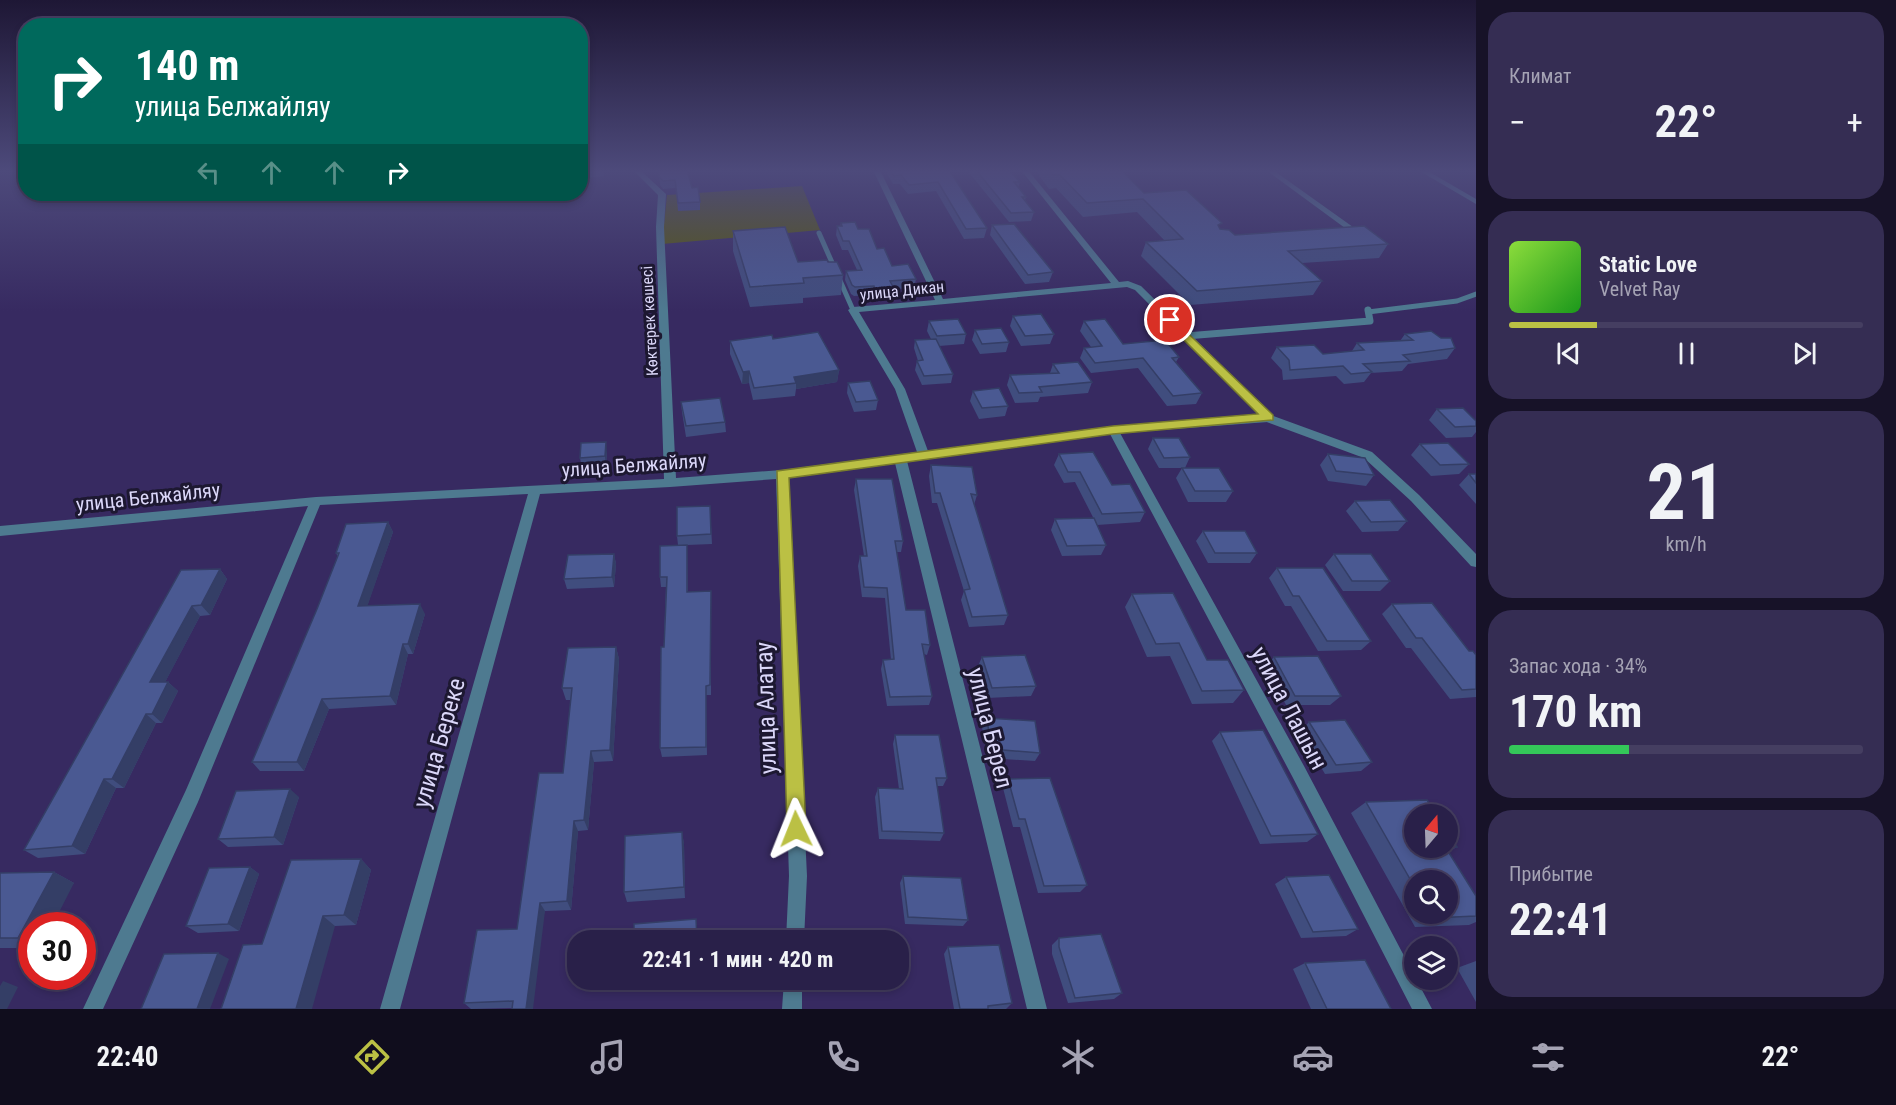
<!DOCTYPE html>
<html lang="ru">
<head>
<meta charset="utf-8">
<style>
	body { margin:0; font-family:"Roboto Condensed",sans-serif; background:#352d53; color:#f1f3f6; height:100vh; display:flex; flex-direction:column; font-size:22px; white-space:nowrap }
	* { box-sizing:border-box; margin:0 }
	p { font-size:20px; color:#a5a3b4 }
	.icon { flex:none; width:33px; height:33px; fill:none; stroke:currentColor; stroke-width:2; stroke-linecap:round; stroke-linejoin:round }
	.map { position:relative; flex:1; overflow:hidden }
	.sheet { display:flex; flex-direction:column; gap:12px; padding:12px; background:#171228; width:420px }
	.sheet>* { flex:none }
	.top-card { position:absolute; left:18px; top:18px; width:570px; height:183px; border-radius:24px; box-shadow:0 3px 9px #0003,0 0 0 2px #453e61; background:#00695c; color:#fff; overflow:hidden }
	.needle { width:39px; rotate:19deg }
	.controls { position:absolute; left:1404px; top:804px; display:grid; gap:12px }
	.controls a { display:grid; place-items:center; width:54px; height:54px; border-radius:50%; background:#292049; box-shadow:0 3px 9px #0003,0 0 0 2px #453e61; font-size:30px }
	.speed { position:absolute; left:18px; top:912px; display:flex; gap:12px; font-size:30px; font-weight:700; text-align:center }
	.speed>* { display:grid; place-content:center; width:78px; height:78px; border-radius:50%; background:#292049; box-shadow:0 3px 9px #0003,0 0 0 2px #453e61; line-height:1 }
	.speed .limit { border:9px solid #d22; background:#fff; color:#111 }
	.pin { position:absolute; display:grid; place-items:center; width:51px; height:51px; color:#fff; margin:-26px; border:3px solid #fff; border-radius:50%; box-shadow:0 2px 6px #0007 }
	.me { position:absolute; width:66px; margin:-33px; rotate:358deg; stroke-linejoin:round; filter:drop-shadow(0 0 4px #0008) }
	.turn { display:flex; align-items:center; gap:21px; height:126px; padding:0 18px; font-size:27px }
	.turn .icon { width:78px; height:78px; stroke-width:2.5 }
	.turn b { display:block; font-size:42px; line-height:51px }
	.lanes { display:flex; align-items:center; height:57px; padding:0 18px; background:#0003; justify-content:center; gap:30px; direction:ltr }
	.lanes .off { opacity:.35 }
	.big { font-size:45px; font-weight:700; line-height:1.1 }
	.sheet .widget { flex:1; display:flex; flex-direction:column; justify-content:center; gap:9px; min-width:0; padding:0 21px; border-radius:24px; background:#352d53 }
	.sheet .dial { align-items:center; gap:0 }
	.dial b { font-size:78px; line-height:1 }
	.song { display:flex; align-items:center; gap:18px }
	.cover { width:72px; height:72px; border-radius:9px; background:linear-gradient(135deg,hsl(90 70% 55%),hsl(120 70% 35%)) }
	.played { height:6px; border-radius:3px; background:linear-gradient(90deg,#bbc044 25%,#453e61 25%) }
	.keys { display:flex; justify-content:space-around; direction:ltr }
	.heat { display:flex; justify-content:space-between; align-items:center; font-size:33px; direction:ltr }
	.charge { height:9px; border-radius:4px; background:linear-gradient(90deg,#34c759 34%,#453e61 0) }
	.trip { position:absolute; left:567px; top:930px; width:342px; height:60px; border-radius:24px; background:#292049; box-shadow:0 3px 9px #0003,0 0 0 2px #453e61; font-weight:700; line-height:60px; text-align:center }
	.dock { display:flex; height:96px; justify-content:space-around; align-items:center; background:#100d1d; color:#a5a3b4 }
	.dock .icon { width:42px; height:42px }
	.dock .active { color:#bbc044 }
	.dock b { font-size:27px; color:#f1f3f6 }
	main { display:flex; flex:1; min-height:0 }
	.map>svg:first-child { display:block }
</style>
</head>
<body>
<main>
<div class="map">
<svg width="1476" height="1009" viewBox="0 0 1476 1009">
	<rect width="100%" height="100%" fill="#372a61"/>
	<path fill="#575900" d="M802,186l18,44 -158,14 5,-49z"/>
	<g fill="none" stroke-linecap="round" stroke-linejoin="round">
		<path stroke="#4e7a90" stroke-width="5" d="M819,233l34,77
			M1368,312l89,-11 19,-7"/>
		<path stroke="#4e7a90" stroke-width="7" d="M1186,336l184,-15 -2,-11"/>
		<path fill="#4e7a90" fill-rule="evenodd" d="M633,170h7l26,24 -2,33 12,251 106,-8 135,-18 -22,-63 -47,-79 5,-3 82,-7 -62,-130h7l63,129 168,-16 -90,-113h7l91,112 9,-1 13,5 131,129 1,3 -5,4 -148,11 184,333 128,243h-20l-120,-233 -182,-342 -203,27 140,548h-20l-132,-546 -107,14 19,399 -3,64h-18l3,-64 -13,-397 -106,8 -130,7 -140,515h-20l148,-515 -208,11 -122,297 -95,207h-20l103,-219 122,-284 -308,30v-10l316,-29 348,-18 -8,-252 2,-32zM1127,287l8,3 124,125 -146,11 -185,25 -23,-62 -46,-77z
			M1266,170h7l94,67 -7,2z
			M1418,170h8l50,29v5z
			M784,980h18v29h-20z"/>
		<path fill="#4e7a90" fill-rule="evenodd" d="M1268,414l104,38 47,43 57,59v13l-5,-1 -60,-65 -47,-43 -100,-37 -1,-3z"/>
	</g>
	<path fill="#404d7e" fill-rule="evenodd" d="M581,170h23v6l-22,2z
		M659,170l33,18 8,14v8l-22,1 -2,-23 -13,1 -3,-4z
		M885,170h64l38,58 -3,10 -20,1 -28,-48 -28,3 -8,-10h-7z
		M967,170h28l25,12 -2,6 8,9 -1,3 9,12 -3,9 -22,1z
		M1035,170h86l23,23 76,36 15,6 153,9 -9,14 -77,5 20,18 -9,14 -123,10 -49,-49 5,-14 19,-1 -28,-29 -54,5 -27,-29 -7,1z
		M841,223l17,6 34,37 24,13 -2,9 -20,1 -1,9 -19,1 -2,-4 -18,1 -3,-2 -6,-14 1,-9 11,-1 -9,-20h-6l-6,-15 1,-9h3z
		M992,225l61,47 -4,10 -24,2 -35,-49z
		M733,231l65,31h30l15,13 -2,20 -38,3v5l-53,4 -17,-56z
		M1013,316l41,18 -4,10 -29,2 -11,-20z
		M929,321l37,13 -2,10 -25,2 14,28 -2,9 -29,2 -7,-15 2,-9h1l-4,-13 1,-8 16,-1 -4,-8z
		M1084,321l39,23 56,13 -3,5 26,31 -6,11 -29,2 -29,-38 -47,5 -11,-15 4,-10 7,-1 -11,-16z
		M975,330l34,12 -3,10 -26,2 -8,-14z
		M1405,334l50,14 -8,11 -39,5 -6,7 -31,2 -7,9 -20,2 -8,-8 -53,4 -1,-10 -11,-12 6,-11 46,7 29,-3 5,-8 43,-2z
		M773,339l66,31 -2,12 -41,7 -1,7 -42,4 -4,-17 -7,1 -12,-30v-13z
		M1053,364l39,18 -4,11 -48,4 -2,5 -23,1 -8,-18 3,-10 40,-2z
		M848,383l30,17 -2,10 -22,2 -7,-19z
		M973,391l35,15 -3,10 -26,3 -9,-18z
		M681,402l44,20 1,10 -40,5 -4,-25z
		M1437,409l39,12v11l-4,5 -26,1 -17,-18z
		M1153,438l37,19 -5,11 48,23 -7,11h-38l-12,-24 6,-10h-23l-11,-19z
		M1420,444l49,20 -10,10 -28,2 -20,-21z
		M607,452l-1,15 -24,1 -2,-10z
		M1059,454l53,31 33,27 -5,10 -43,3 -22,-43 -11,1 -10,-18z
		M1328,454l46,21 -8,11 -38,-5 -8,-16z
		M931,465l46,30 -3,10 34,110 -4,10 -35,2 -8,-27 3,-9 -27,-88h-5l-3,-27z
		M1469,474h7v30l-17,-19z
		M856,479l47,62 -2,11h-4l9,58 24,35 -3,10 -3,-1 8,42 -3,9 -42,1 -6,-37 2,-9h8l-6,-62 -23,-1 -4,-31 2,-10h4l-10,-66z
		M1355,501l52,20 -9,10 -36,1 -16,-21z
		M710,506l2,38 -25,1 1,47 23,9v94h-5l1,60 -45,2 -2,-9 6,-161h-5l-1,-10 18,-32 -1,-9z
		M1055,519l51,26 -5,10 -39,1 -11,-26z
		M388,522l5,10 -26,74 58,8 -12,40h-5l-12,51 -67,4 -25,62h-44l-8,-9 65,-153 21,-52 -2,-4z
		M1203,531l54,22 -7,10h-42l-12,-22z
		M614,554l2,10 -2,23 -47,2 -3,-10z
		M1334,554l56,27 -10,10h-37l-18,-26z
		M1277,568l94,73 -10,9 -43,1 -27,-45h-6l-16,-28z
		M220,569l7,10 -17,36 -10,1 -35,66h3l10,9 -16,32h-6l-32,65h-8l-31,66 -47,4 -14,-8 157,-280z
		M1132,594l75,66 37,30 -11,13 -41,1 -22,-48 -23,1 -22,-50z
		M1392,604l84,51v42l-26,2 -39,-51h-5l-24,-34z
		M616,647l3,12 -6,102 -19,1 -6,68 -10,1 -7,79 -26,1 -33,97 -41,1 -7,-6 53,-74 46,-156 8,-73h-5l-4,-12z
		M982,657l54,29 -5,10 -44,2 -9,-32z
		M1274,657l67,39 -11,9h-44l-20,-39z
		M987,718l53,35 -5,8 -48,-3 -5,-31z
		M1309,722l63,40 -11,9 -36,3 -25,-42z
		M1220,732l98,102 -11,8 -47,2 -48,-103z
		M895,735l52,43 -4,8h-6l7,47 -4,8 -61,-2 -4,-42 3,-9 21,1 -6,-45z
		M1008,779l79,106 -7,7 -42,1 -18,-66h-7l-10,-39z
		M299,797l-16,48 -55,2 -10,-8z
		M1366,802l91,45 -9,5 28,44v26l-7,3 -54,2 -64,-114zM1414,880l34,34h-34z
		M682,832l2,12 1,54 -58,4 -3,-10z
		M361,859l10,11 -15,55 -21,1 -73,18z
		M250,867l9,7 -20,57 -41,2 -12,-7z
		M54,872l20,11 -42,43v22h-32v-75z
		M903,876l65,44 -5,6 -58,-2 -5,-41z
		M1286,877l72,52 -12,7 -45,2 -26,-54z
		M1059,938l63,55 -8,6 -46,4 -16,-49v-9z
		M948,947l64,56 -6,6h-52l-10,-55z
		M1476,961v41l-19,-34z
		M1305,963l86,46h-80l-18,-40z
		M634,980h65v5l-62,6z"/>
	<path fill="#343e66" d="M839,370l-2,12 -41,7v-6l-2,-6z
		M749,371v12l-7,1 1,-12z
		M606,442l1,10 -1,15 -1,-11z
		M388,522l5,10 -29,84 -6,-10z
		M614,554l2,10 -2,23 -2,-10z
		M220,569l7,10 -17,36 -9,-10z
		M420,604l5,10 -12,40 -5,-10z
		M192,606l8,10 -40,76 -10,-10z
		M403,644l5,10 -12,51 -6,-9z
		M616,647l3,12 -6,102 -3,-11z
		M168,682l10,9 -16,32 -10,-9z
		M322,699l7,10 -25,62 -7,-9z
		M146,714l10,9 -32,65 -12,-9z
		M591,751l3,11 -6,68 -4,-10z
		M104,779l12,9 -31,66 -13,-8z
		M290,789l9,8 -16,48 -9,-8z
		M574,821l4,10 -7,79 -4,-9z
		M682,832l2,12 1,54 -1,-11z
		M361,859l10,11 -15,55 -12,-10z
		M250,867l9,7 -20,57 -11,-7z
		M54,872l20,11 -22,43h-20v18l-14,-6z
		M540,903l5,8 -12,98h-7z
		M323,916l12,10 -23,83h-16z
		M218,953l11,6 -19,50h-13z
		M3,981l15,6 -11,22h-7v-23z"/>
	<path fill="#4a5992" stroke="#343e66" stroke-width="1.5" d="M659,170h28l5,18 6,-1 2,15 -22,1 -3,-23 -12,1 -4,-4z
		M891,170h58l38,58 -21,1 -28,-47 -29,3 -8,-10 -7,1z
		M976,170h33l11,12h-6l12,15h-4l12,15 -23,1z
		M1049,170h72l23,23 42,-3 36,33 -4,2 2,4 9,1 6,5 129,-9 24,18 -100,7 34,30 -125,10 -51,-49 37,-3 -40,-40 -56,4 -27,-28h-7z
		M855,222l3,7h11l8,20 7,-1 8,18 16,-2 8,15 -26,2 4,8 -19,1 -1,-4 -19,1 -3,-2 -6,-14 16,-1 -13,-29h-6l-6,-15h5l-1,-3z
		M1014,224l39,48 -25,3 -36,-50z
		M785,227l13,35 29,-2 1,2h9l6,13 -40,3 1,5 -54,4 -17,-56z
		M1041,314l13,20 -29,2 -12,-20z
		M958,319l8,15 -29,2 -8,-15z
		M1105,319l18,25 42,-4 14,17 -7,1 30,35 -29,3 -30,-38 -48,5 -11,-15 18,-2 -18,-25z
		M1001,328l8,14 -27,2 -7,-14z
		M1431,331l10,7h10l4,10 -52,7 7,6 -47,3 9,8 -21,2 -8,-8 -53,4 -1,-10 -12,-13 37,-2 9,9 41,-4 -7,-7 56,-3 -8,-6z
		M818,332l21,38 -45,7 2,6 -42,5 -5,-17 -6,1 -13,-31 42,-6 1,4z
		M936,339l17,35 -29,2 -7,-15 6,-1 -8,-20z
		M1078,362l14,20 -53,5 3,5 -23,1 -9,-18 49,-2 -6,-9z
		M870,381l8,19 -22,2 -8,-19z
		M999,388l9,18 -26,2 -9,-17z
		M720,398l5,24 -39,4 -5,-24z
		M1463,408l13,13v5l-21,1 -18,-18z
		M1153,438h26l11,19 -26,1z
		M606,442l-1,14 -25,2 1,-15z
		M1448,443l21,21 -29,1 -20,-21z
		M1093,452l19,33 18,-1 15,28 -43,2 -22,-42h-12l-9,-18z
		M1328,454l37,4 9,17 -38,-4z
		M931,465l41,2 5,28 -6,-1 37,121 -36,2 -8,-27 6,-1 -30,-96h-5z
		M1182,468h37l14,23h-38z
		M1469,474h7v9z
		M856,479h36l11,62h-8l11,69h19l5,35 -8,-1 10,52 -42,1 -7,-37 11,-1 -7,-71 -23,-1 -4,-31h7z
		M1390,500l17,21 -36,1 -16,-21z
		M710,506l1,28 -34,2v-29z
		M1094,518l12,27 -39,1 -12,-27z
		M388,522l-30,84 62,-2 -12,40h-5l-13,52 -68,3 -25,63h-45l65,-153 22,-56h-3l10,-29z
		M1203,531h42l12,22h-42z
		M687,545v47l24,-1 -1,94 -4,1v61l-46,1 1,-101h3l3,-70h-7v-31z
		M614,554l-2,23 -48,2 4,-24z
		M1334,554h37l19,27h-38z
		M1277,568h46l48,73h-44l-28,-45h-6z
		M220,569l-19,36 -9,1 -42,76h18l-16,32h-6l-34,65h-8l-32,67 -48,4 157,-280z
		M1173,593l34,67h21l16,30 -42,1 -23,-48 -23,1 -24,-50z
		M1432,603l37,48h4l3,4v34l-14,1 -40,-52h-6l-24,-34z
		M616,647l-6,103 -19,1 -7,69 -10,1 -7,80 -27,2 -14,106h-14l1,-8 -49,2 13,-73 40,-1 22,-156h24l9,-85h-10l6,-40z
		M1025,655l11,31 -44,2 -10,-31z
		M1318,656l23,40h-46l-21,-39z
		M987,718l48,3 5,32 -49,-4z
		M1345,720l27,42 -36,3 -27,-43z
		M1263,730l55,104 -47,2 -51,-104z
		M895,735h44l8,43h-11l8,55 -62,-2 -4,-43 25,1z
		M1050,778l37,107 -43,1 -19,-67h-6l-11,-40z
		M290,789l-16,48 -56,2 18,-48z
		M1427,800l9,14h-22v34h32l30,48v20l-43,2 -2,-4h17v-34h-34v6l-48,-84z
		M682,832l2,55 -60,5 1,-56z
		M1448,832l9,15h-9z
		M361,859l-17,56 -21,1 -27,93h-75l22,-64 19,-1 29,-84z
		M250,867l-22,57 -42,2 23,-58z
		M54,872l-36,66h-18v-65z
		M1329,875l29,54 -45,3 -27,-55z
		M903,876l58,2 7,42 -60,-3z
		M696,919l1,21h-63v-16z
		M1101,934l21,59 -47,5 -16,-51v-9z
		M999,945l13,58 -24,3v3h-28l-12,-62z
		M218,953l-21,56h-56l23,-55z
		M1365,960l26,49h-64l-22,-46z
		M634,980h29l-29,2z"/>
	<linearGradient id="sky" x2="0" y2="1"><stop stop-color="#1e1735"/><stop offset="0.55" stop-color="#4d4a7b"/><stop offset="1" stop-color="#4d4a7b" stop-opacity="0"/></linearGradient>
	<rect width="1476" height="311" fill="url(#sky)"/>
	<path fill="#bbc044" stroke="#7a7d2c" stroke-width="1.5" d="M1170,316l103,99v5l-160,14 -324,44 17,351 -3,7 -7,2 -6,-2 -3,-7 -10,-358 336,-45 145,-12 -94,-94z"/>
	<g text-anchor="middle" stroke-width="6" stroke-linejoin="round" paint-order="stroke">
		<g font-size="16" fill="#dbd7f9" stroke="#1d1831">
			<text transform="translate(902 290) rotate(-6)" y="6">улица Дикан</text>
			<text transform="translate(649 321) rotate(-93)" y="6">Көктерек көшесі</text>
		</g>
		<g font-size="20" fill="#dbd7f9" stroke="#1d1831">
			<text transform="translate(634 465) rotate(-4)" y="7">улица Белжайляу</text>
			<text transform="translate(148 497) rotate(-6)" y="7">улица Белжайляу</text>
		</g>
		<g font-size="24" fill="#dbd7f9" stroke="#1d1831">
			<text transform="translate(766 708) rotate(-92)" y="8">улица Алатау</text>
			<text transform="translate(1289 708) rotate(62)" y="8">улица Лашын</text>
			<text transform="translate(990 728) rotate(76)" y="8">улица Берел</text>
			<text transform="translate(439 743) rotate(-74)" y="8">улица Береке</text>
		</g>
	</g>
</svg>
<div class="controls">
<a><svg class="needle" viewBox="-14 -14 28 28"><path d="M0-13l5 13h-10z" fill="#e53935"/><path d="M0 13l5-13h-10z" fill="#a5a3b4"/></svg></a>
<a><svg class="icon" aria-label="search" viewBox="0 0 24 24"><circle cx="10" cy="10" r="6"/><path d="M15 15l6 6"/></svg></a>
<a><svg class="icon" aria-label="layers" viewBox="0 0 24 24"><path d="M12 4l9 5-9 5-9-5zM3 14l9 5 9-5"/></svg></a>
</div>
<div class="speed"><div class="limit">30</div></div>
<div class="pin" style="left:1170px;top:320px;background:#d93025"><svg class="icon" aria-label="arrive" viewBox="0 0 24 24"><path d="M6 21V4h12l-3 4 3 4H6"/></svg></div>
<svg class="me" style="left:796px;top:829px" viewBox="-20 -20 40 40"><path d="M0-17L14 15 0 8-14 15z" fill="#bbc044" stroke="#fff" stroke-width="4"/></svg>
<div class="trip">22:41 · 1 мин · 420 m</div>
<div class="top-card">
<div class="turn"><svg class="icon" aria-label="right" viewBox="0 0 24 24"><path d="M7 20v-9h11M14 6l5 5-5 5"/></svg><div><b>140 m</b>улица Белжайляу</div></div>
<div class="lanes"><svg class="icon off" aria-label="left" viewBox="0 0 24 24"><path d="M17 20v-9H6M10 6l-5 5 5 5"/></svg><svg class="icon off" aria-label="ahead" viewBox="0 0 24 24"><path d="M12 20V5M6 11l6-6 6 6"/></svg><svg class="icon off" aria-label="ahead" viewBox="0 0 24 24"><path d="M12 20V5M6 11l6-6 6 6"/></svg><svg class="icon" aria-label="right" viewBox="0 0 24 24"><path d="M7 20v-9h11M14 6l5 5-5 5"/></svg></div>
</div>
</div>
<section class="sheet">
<div class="widget"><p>Климат</p>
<div class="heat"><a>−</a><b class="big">22°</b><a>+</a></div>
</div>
<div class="widget">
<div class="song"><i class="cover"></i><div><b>Static Love</b><p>Velvet Ray</p></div></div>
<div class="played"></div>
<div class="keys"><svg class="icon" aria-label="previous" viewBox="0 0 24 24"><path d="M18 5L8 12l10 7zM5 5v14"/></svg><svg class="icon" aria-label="pause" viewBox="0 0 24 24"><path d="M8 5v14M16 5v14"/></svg><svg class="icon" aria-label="next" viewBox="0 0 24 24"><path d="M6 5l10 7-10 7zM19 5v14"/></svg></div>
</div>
<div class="widget dial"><b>21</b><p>km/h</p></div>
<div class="widget"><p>Запас хода · 34%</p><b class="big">170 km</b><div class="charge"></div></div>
<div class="widget"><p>Прибытие</p><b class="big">22:41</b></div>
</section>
</main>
<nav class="dock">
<b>22:40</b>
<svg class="icon active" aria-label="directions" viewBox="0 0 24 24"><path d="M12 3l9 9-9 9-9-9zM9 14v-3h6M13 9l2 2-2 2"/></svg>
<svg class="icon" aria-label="music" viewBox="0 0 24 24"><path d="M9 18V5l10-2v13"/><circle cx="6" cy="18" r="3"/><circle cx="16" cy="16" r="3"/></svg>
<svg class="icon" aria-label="phone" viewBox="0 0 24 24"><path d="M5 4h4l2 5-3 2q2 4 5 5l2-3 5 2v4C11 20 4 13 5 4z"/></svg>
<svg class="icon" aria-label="climate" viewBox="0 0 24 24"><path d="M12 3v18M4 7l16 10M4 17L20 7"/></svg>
<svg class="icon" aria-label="car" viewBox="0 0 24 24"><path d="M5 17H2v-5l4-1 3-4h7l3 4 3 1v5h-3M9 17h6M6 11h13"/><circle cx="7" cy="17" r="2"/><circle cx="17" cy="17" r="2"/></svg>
<svg class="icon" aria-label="filters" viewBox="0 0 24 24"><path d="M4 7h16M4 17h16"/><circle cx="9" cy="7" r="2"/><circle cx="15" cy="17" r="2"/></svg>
<b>22°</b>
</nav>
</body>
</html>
